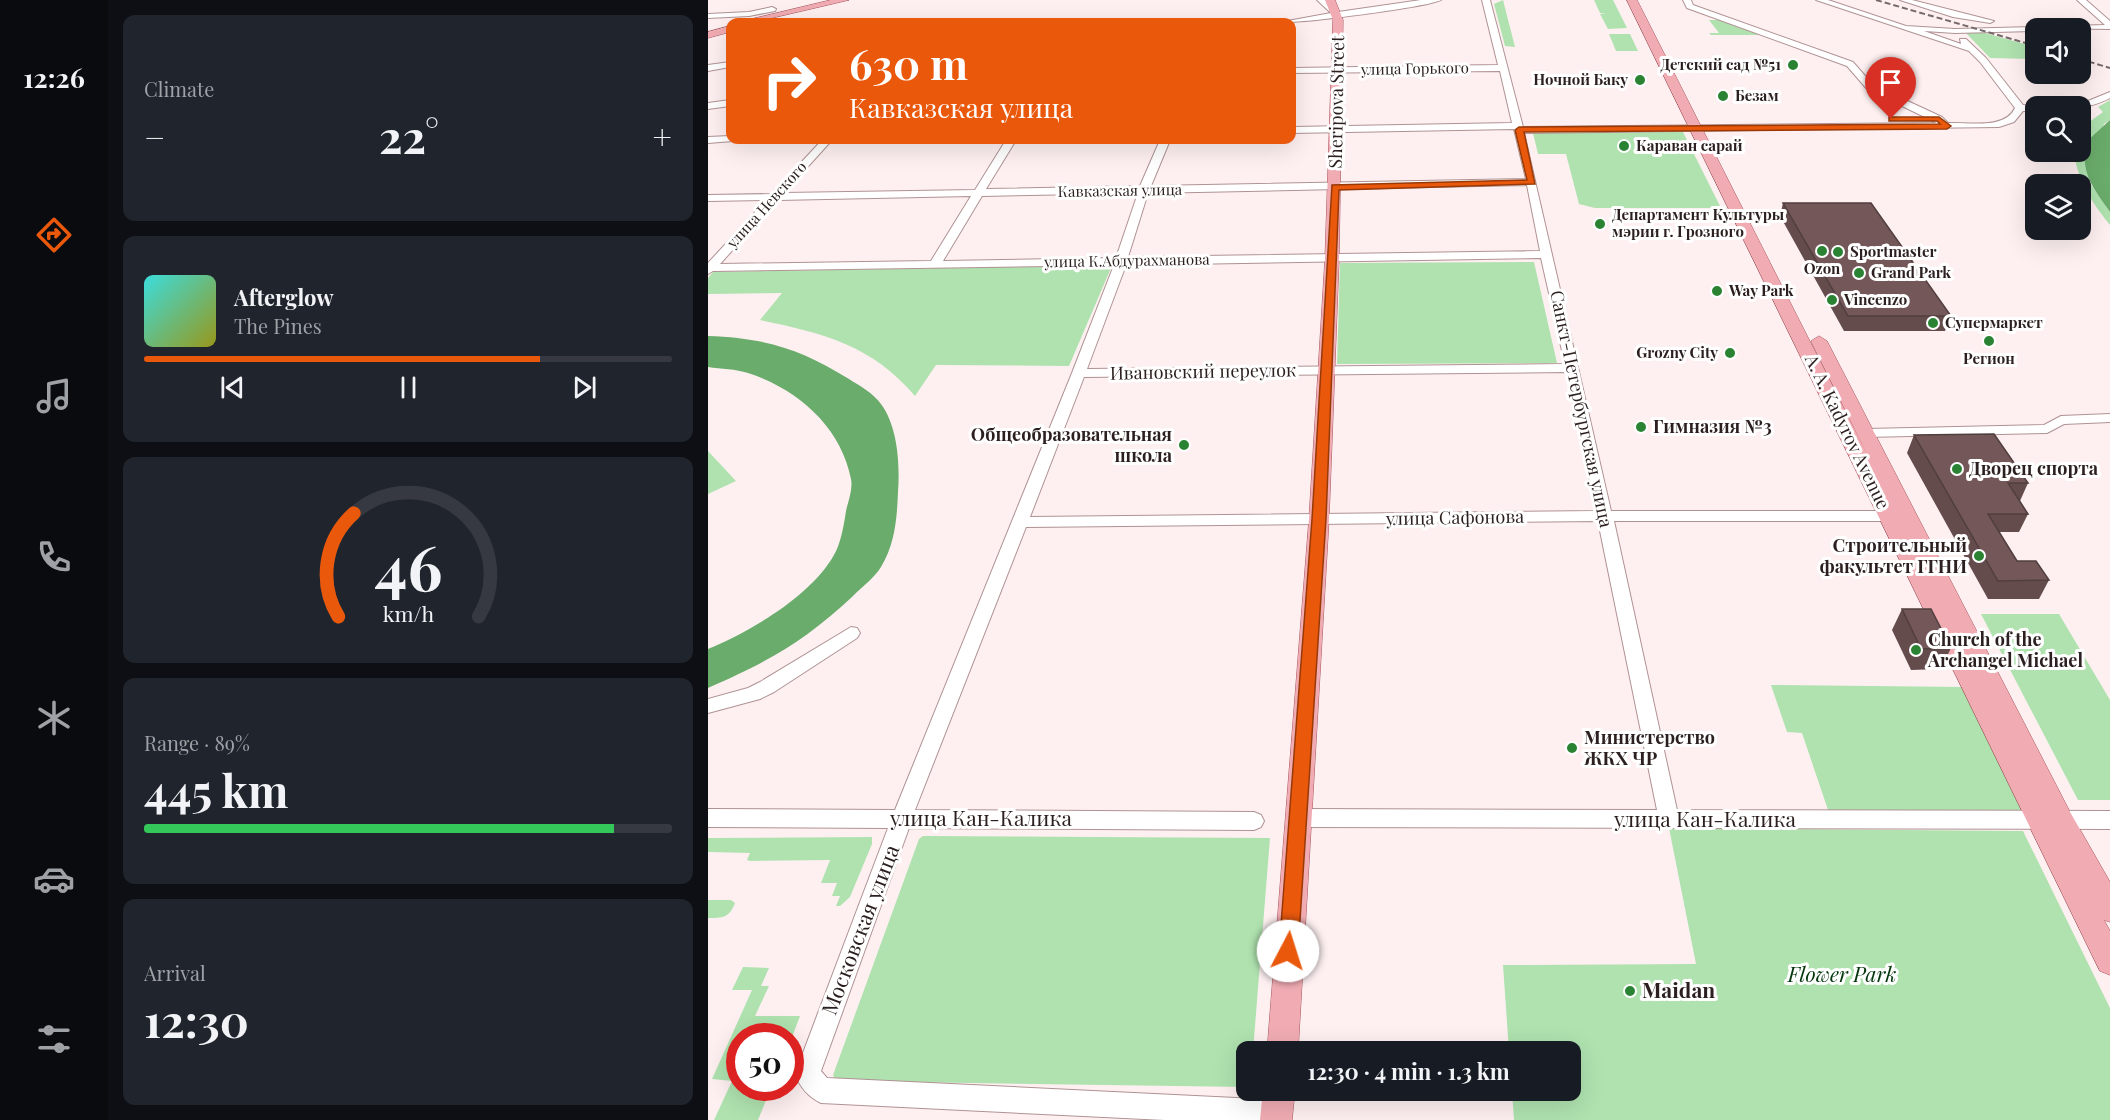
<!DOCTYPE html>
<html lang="en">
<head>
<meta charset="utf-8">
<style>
	body { margin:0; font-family:"Playfair Display",serif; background:#20242c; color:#f1f3f6; height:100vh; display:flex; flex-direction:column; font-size:22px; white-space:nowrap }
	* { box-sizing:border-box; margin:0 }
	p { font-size:20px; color:#9ea1a6 }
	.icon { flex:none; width:33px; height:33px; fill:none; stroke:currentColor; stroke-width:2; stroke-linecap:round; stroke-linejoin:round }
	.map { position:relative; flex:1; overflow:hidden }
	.drawer { display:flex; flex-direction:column; gap:15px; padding:15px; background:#0d0f14; width:600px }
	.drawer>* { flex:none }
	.top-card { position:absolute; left:18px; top:18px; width:570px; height:126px; border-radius:12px; box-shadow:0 6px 24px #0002; background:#ea580c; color:#fff; overflow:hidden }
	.controls { position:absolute; left:1317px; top:18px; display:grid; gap:12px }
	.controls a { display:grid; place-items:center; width:66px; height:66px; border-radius:12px; background:#171b24; box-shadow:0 6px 24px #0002; font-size:30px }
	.speed { position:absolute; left:18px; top:1023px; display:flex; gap:12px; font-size:30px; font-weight:700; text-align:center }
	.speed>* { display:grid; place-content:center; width:78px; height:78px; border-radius:50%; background:#171b24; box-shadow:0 6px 24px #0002; line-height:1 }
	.speed .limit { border:9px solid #d22; background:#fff; color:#111 }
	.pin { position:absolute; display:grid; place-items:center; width:51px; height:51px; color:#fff; margin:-62px -26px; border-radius:50% 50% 50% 0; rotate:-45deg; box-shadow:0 0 6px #0007 }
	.pin .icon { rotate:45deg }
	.me { position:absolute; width:66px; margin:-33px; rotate:5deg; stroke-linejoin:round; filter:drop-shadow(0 0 4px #0008) }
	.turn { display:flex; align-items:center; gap:21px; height:126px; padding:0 24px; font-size:27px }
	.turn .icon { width:78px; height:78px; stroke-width:2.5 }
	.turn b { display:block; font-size:42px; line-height:51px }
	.big { font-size:45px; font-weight:700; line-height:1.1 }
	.drawer .card { flex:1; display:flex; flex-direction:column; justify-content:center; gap:9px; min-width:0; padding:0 21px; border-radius:12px; background:#20242c }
	.drawer .dial { align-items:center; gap:0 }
	.dial svg { height:156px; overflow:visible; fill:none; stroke:#363941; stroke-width:7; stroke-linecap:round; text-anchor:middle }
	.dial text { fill:#f1f3f6; stroke:none }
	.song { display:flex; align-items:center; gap:18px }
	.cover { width:72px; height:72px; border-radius:9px; background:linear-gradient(135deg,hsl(180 70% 55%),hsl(60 70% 35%)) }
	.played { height:6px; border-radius:3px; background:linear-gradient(90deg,#ea580c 75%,#363941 75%) }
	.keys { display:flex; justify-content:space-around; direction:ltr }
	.heat { display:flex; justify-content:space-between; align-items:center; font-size:33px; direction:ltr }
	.charge { height:9px; border-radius:4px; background:linear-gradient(90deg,#34c759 89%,#363941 0) }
	.trip { position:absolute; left:528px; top:1041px; width:345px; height:60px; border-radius:12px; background:#171b24; box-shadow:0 6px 24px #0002; font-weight:700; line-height:60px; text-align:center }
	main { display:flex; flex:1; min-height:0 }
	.dock { display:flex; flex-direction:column; width:108px; justify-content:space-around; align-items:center; background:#090b0e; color:#9ea1a6 }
	.dock .icon { width:42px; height:42px }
	.dock .on { color:#ea580c }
	.dock b { font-size:27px; color:#f1f3f6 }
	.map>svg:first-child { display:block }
</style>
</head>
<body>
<main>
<nav class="dock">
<b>12:26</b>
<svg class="icon on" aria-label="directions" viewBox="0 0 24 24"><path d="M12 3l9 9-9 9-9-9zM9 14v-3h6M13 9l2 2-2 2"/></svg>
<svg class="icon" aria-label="music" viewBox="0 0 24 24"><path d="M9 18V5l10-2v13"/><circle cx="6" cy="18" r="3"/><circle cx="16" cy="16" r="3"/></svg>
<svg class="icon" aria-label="phone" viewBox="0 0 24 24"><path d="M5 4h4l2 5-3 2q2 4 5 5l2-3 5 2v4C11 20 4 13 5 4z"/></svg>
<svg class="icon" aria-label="climate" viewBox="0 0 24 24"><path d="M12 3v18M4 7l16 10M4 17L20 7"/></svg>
<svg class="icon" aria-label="car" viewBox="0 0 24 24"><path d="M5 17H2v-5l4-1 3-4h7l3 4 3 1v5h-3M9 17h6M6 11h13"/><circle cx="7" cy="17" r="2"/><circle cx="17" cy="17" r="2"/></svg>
<svg class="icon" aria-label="filters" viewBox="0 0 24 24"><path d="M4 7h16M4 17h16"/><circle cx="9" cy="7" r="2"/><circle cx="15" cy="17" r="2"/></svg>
</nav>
<section class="drawer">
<div class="card"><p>Climate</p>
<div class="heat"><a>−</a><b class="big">22°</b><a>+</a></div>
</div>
<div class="card">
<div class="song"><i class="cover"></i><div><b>Afterglow</b><p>The Pines</p></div></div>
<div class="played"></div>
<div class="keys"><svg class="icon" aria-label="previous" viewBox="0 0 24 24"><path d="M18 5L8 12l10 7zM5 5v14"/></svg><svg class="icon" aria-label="pause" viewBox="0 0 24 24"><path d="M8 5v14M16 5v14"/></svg><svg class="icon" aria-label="next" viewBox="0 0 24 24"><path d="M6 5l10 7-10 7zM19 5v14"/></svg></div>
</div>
<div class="card dial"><svg viewBox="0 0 100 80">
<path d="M14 69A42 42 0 1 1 86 69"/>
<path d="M14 69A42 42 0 0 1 22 16" stroke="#ea580c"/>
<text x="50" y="56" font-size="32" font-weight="700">46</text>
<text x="50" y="72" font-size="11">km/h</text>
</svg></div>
<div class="card"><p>Range · 89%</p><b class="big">445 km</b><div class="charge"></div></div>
<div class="card"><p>Arrival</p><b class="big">12:30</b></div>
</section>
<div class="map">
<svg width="1402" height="1120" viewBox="0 0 1402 1120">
	<rect width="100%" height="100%" fill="#fef0f1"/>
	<path fill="#afe2af" d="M795,0l12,47 -10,-1 -11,-42z
		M886,0h19l14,28 -19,1 -8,-15h6l-6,-1z
		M1001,20h12l40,15h-50l-2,-2h10z
		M1270,31l57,16v7h-10l7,5 -42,-1 -25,-26z
		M901,34h21l8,17h-22z
		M1402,100v20l-6,4 -15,58 21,30v13c-17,-21 -33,-45 -36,-73h6l1,-24 22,-16 -5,-5z
		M975,132l38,76h-126l-16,-4 -13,-50h-28l-5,-21z
		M826,262l23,101 -220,1 3,-101z
		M398,265l5,3 -42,98 -133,-1 -21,31c-43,-51 -92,-63 -155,-76l22,-27 -74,1v-16l5,-6z
		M0,451l28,30 -28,13z
		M1273,614h78l51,86v100h-32z
		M1063,685l193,2 59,124 -195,-1 -26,-77 -15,-1z
		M961,828l354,3 87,177v112h-596l-2,-29 58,-1v-38l-61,-1 -6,-86 193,-1z
		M215,836l347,2 -17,213 -7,1v35l-410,-6 -3,-6 86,-236z
		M164,837v7l-22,53 -10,9h-4l4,-10h-8l5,-13h-16l9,-23 -80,1 -3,-1 3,-7 -42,-1v-14z
		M0,900h23l4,3c-6,15 -12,15 -27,15z
		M35,967l26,1 -8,18h8l-14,30h45l-9,24 -1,-4h-50v52h31l-13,32h-44l18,-39 -20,-2 40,-89h-20z"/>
	<path fill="#6aac6b" d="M1402,120v92c-18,-26 -28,-36 -25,-69z
		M0,336c57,2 93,13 141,43 11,7 24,14 32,25 17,23 19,61 17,88 -1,26 -3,52 -17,75 -6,10 -19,20 -28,29 -48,45 -85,66 -145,92v-39c43,-18 103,-53 126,-94 7,-12 10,-31 12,-44 2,-9 7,-22 5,-32 -10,-52 -53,-90 -103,-106 -12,-4 -27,-4 -40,-6z"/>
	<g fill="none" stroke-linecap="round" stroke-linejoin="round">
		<defs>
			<path id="minor" d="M609,0h8l13,12 83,-12h20c-12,7 -144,24 -159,22l49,-9z
				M774,0h8l33,127 414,-4 -70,-34 -20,-23 -160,-58 -4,-8h8l2,5 160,57 20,23 69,32 6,6c20,-1 57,7 67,-15l-35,-46 -11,-11 -153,-51h12l78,26 49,3 150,-4 -28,-25h9l24,21v8l-74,-1v3l-81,2 -31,-2 37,13 -1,-5h6l20,19 37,47 17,1h-4v5h-13l-9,11 -15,5 -475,6 87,378h277l8,5 -8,5h-274l63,289 433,1v18l-811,-2 -7,-3 -3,-6 3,-6 7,-3 358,1 -59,-289 -572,6 -111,283 339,2 7,3 3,6 -3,6 -7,3 -345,-2 -88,243 6,7 450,22 9,4 4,9 -3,7h-122l-344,-17c-13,-6 -21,-16 -26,-29l93,-246 -180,-1v-18l187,1 177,-437 42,-108 -401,6 -5,3v-11l58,-63 -58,1v-6l64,-1 50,-54h10l-48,53 191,-3 31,-50h10l-30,49 154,-3 20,-46h10l-19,46 375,-7 -12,-50 -222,4v-6l220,-4 -12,-52 -208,2v-5l206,-3zM819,185l13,66 -412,6 20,-64zM430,193l-22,65 -173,3 39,-65zM263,196l-40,65 -211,3 58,-64zM833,258l24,106 -478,5 39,-104zM859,372l29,139 -566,6 54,-140z
				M1192,0h12l82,21 -4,2 -37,-6z
				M64,7l4,2 -1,2 -26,5 -41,2v-4l41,-2z
				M22,62v5l-22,4v-6z
				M1402,92v6c-16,8 -26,10 -42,8l20,-5z
				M22,100v6l-22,3v-6z
				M22,136l3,5 -25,2v-6z
				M1402,414v8l-46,2 -17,9 -181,4 -7,-4 7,-4 178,-4 17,-9z
				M143,627l6,1 3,5 -3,5 -83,54 -14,7 -52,14v-14l40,-11 12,-6z"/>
			<path id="major" d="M123,0h18l-94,22h-16z
				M617,0h10l8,20 -4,239 -10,260 -31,533h-31l42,-533 16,-260 8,-239z
				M919,0h10l232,458 -58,-117 8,-5 8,5 243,471 40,70v40l-6,-2 6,11v44l-10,-4z
				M22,26v6l-22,6v-6z
				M555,1090h32l-3,30h-32z"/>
		</defs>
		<use href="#minor" stroke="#b09293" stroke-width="2"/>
		<use href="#major" stroke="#a6565e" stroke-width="1"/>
		<use href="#minor" fill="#fff" fill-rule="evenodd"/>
		<use href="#major" fill="#f1acb3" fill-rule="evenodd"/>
		<path stroke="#766969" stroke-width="2" stroke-dasharray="6 3" stroke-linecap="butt" d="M1168,0l160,46
			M1372,59l30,9"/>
	</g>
	<path fill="#644c4d" d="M1075,203l168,113 -6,15h-101l-64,-115z
		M1206,435l114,48 -8,18 8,13 -9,18h-20l18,29 32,19 -10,19h-51l-81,-146z
		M1194,609l49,39 -10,21 -30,1 -19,-40z"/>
	<path fill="#745859" stroke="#513e3e" stroke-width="1.5" d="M1075,203h88l80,113h-103z
		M1286,434l34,49h-20l20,31h-40l29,47h19l13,19 -51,1 -84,-146z
		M1194,609h29l20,39 -30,1z"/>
	<path fill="#ea580c" stroke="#983908" stroke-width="1.5" d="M1183,117h48l12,9 -4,3 -423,3 11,52 -196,6 -13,329 -28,432 -3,7 -7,2 -6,-2 -3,-7 33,-432 20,-334 195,-5 -12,-50 4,-3 421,-3 -3,-3h-48v-4z"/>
	<g fill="#2a8333" stroke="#fff" stroke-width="2">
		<circle cx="1085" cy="65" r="6"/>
		<circle cx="932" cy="80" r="6"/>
		<circle cx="1015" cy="96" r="6"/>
		<circle cx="916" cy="146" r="6"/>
		<circle cx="892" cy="224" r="6"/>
		<circle cx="1114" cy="251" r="6"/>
		<circle cx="1130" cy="252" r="6"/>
		<circle cx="1151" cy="273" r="6"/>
		<circle cx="1009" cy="291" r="6"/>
		<circle cx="1124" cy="300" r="6"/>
		<circle cx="1225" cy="323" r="6"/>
		<circle cx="1281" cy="341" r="6"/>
		<circle cx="1022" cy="353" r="6"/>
		<circle cx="933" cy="427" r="6"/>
		<circle cx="476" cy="445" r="6"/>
		<circle cx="1249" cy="469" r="6"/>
		<circle cx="1271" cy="556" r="6"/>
		<circle cx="1208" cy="650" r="6"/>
		<circle cx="864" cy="748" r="6"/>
		<circle cx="922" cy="991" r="6"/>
	</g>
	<g text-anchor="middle" stroke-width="6" stroke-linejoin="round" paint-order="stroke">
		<g font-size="15" font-weight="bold" fill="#2b1f1f" stroke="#fff" text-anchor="start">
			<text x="1073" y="70" text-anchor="end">Детский сад №51</text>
			<text x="920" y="85" text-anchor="end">Ночной Баку</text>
			<text x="1027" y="101">Безам</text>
			<text x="928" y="151">Караван сарай</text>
			<text x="904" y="220">Департамент Культуры<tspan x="904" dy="17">мэрии г. Грозного</tspan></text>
			<text x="1142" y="257">Sportmaster</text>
			<text x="1114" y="274" text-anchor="middle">Ozon</text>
			<text x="1163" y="278">Grand Park</text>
			<text x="1021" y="296">Way Park</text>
			<text x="1136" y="305">Vincenzo</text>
			<text x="1237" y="328">Супермаркет</text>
			<text x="1010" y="358" text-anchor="end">Grozny City</text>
			<text x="1281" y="364" text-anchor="middle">Регион</text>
		</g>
		<g font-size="15" fill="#2b1f1f" stroke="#fff">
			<text transform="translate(707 69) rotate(-1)" y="5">улица Горького</text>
			<text transform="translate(412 191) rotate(-1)" y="5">Кавказская улица</text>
			<text transform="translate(59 205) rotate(-48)" y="5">улица Невского</text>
			<text transform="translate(419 261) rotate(-1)" y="5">улица К.Абдурахманова</text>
		</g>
		<g font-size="18" fill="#2b1f1f" stroke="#fff">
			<text transform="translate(629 102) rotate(-89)" y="6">Sheripova Street</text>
			<text transform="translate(495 372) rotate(-1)" y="6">Ивановский переулок</text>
			<text transform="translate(873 409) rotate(78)" y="6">Санкт-Петербургская улица</text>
			<text transform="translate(1139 432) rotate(64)" y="6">A. A. Kadyrov Avenue</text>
			<text transform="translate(747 518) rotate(-1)" y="6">улица Сафонова</text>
		</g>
		<g font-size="18" font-weight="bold" fill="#2b1f1f" stroke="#fff" text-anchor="start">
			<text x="945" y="433">Гимназия №3</text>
			<text x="464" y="441" text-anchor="end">Общеобразовательная<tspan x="464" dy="21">школа</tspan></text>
			<text x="1261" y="475">Дворец спорта</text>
			<text x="1259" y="552" text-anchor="end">Строительный<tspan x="1259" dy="21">факультет ГГНИ</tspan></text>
			<text x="1220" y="646">Church of the<tspan x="1220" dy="21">Archangel Michael</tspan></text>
			<text x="876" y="744">Министерство<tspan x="876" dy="21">ЖКХ ЧР</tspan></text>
		</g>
		<g font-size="21" fill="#2b1f1f" stroke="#fff">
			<text x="273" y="826">улица Кан-Калика</text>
			<text x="997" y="827">улица Кан-Калика</text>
			<text transform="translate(153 930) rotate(-69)" y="7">Московская улица</text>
		</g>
		<g font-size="21" font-style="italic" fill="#04360b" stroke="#fff">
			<text x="1134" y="982">Flower Park</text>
		</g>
		<g font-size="21" font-weight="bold" fill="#2b1f1f" stroke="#fff" text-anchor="start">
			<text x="934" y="998">Maidan</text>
		</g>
	</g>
</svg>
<div class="controls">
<a><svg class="icon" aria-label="sound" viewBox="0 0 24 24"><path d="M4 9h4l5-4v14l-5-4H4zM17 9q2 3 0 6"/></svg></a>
<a><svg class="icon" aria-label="search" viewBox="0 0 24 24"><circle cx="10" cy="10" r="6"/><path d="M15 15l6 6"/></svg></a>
<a><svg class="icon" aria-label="layers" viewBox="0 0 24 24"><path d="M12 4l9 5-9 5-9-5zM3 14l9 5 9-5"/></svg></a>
</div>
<div class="speed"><div class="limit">50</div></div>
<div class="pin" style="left:1183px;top:119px;background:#d93025"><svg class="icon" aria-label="arrive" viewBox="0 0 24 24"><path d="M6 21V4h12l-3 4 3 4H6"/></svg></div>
<svg class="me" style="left:580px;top:951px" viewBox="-20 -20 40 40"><circle r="19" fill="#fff"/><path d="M0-13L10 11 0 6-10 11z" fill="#ea580c"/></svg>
<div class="trip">12:30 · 4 min · 1.3 km</div>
<div class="top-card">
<div class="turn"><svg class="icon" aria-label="right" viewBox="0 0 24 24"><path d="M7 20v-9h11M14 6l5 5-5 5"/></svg><div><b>630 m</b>Кавказская улица</div></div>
</div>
</div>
</main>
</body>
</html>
